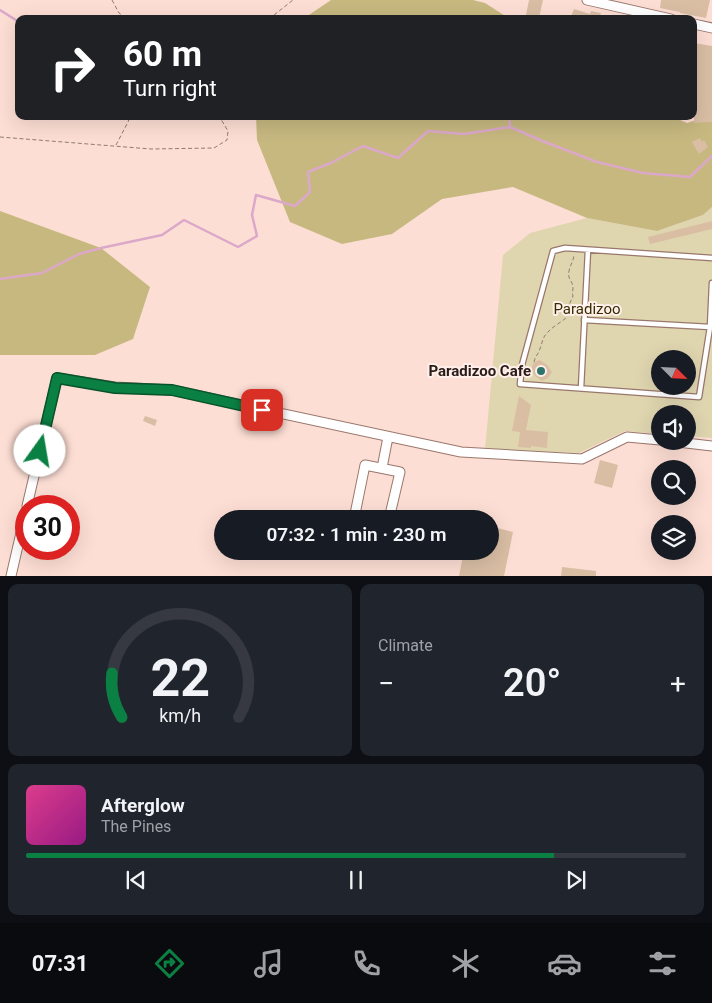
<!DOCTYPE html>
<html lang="en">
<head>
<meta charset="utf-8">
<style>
	body { margin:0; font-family:Roboto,sans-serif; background:#20242c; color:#f1f3f6; height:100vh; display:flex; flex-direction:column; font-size:19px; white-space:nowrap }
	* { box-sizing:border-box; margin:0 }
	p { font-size:16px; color:#9ea1a6 }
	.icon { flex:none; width:28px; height:28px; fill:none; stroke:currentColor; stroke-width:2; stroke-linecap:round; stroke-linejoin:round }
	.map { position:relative; height:576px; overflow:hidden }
	.drawer { display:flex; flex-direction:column; gap:8px; padding:8px; background:#0d0f14; flex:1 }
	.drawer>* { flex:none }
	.hud { position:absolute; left:15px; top:15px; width:682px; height:105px; border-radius:10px; box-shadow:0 5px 20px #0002; background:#202124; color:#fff; overflow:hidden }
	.needle { width:32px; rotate:114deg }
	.tools { position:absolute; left:651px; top:350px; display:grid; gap:10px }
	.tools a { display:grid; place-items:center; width:45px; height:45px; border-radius:50%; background:#171b24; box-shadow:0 5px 20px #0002; font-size:25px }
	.speed { position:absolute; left:15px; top:495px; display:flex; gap:10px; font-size:25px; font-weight:700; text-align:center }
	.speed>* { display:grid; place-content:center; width:65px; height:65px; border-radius:50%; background:#171b24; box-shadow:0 5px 20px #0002; line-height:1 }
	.speed .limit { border:8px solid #d22; background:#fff; color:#111 }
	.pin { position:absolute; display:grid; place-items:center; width:42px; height:42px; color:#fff; margin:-21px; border-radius:10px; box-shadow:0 2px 8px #0006 }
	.me { position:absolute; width:55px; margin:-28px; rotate:13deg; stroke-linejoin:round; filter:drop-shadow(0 0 4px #0008) }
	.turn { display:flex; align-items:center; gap:18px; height:105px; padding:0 25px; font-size:22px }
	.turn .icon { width:65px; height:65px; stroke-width:2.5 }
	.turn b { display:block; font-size:35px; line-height:42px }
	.big { font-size:38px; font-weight:600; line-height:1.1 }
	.drawer .card { flex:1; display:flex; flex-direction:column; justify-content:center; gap:8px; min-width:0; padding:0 18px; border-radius:10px; background:#20242c }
	.drawer .dial { align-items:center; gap:0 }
	.dial svg { height:130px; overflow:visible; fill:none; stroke:#363941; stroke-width:7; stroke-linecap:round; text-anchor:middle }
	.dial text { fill:#f1f3f6; stroke:none }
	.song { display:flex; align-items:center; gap:15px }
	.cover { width:60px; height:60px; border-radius:8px; background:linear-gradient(135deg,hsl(330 70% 55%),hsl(310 70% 35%)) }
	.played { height:5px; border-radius:2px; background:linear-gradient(90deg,#0b8043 80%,#363941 80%) }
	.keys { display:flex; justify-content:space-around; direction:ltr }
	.heat { display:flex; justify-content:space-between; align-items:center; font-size:28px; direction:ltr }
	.drawer .tiles { flex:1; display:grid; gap:8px; grid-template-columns:1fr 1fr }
	.card:last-child { grid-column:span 2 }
	.trip { position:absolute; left:214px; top:510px; width:285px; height:50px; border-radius:25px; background:#171b24; box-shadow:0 5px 20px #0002; font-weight:600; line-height:50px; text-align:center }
	.dock { display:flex; height:80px; justify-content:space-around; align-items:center; background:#090b0e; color:#9ea1a6 }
	.dock .icon { width:35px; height:35px }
	.dock .on { color:#0b8043 }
	.dock b { font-size:22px; color:#f1f3f6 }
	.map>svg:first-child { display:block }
</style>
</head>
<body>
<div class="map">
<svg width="712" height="576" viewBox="0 0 712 576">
	<rect width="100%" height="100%" fill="#fdded4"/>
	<path fill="#dfd6b0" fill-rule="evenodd" d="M712,207v231l-24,-2v-22h-28v20l-35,-3 -46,22 -94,-4 18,-194 27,-22 57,-15 70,13 46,-16zM660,359h28v27h-28z"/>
	<path fill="#c7b880" d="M331,0h142l12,3 25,16h-207z
		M712,115v92l-9,8 -46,16 -70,-13 -74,-31 -71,12 -50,35 -50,10 -52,-22 -33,-82 -1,-24h415l16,7z
		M0,211l101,37 49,39 -17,52 -38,16h-95z"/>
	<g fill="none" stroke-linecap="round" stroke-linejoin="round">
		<path stroke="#dba8ca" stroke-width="2.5" d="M0,10l19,12
			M509,116l1,11
			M0,279l42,-6 37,-19 22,-6 61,-13 22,-15 54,27 19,-11 -5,-21 4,-20 39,11 15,-14 -2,-20 23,-9 32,-17 35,12 30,-27 36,3 46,-7 35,15 52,20 46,11 47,4 22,-21"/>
	</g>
	<path fill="#d9bea4" d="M529,0h14l-4,18 -13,-3z
		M661,0h49l-4,18 -26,-5v-1l-20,-4z
		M574,9l16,5 1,-3 10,2 -2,6h-29z
		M694,43l18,3v76l-18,1z
		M700,138l2,4 2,-2 4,7 -9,7 -7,-12z
		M712,221v8l-62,15 -2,-7z
		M540,360l7,5 5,7 -4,6 -6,3 -7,-5 -4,-7 3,-7z
		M519,396l12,9 -5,25 22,2 -1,16 -16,-2v2l-13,-1 2,-15 -8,-1z
		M145,416l12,4 -2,6 -12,-5z
		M600,460l18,5 -6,23 -18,-5z
		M490,526l23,6 -9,44h-45l5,-25h26z
		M562,567l34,4v5h-35z"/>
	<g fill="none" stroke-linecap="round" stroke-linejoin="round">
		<defs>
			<path id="lane" d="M712,258l-147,-10 -12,3 -31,114 -2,19 179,13 11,-70 2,-44
				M584,320l126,7
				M581,388l7,-138"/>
			<path id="street" d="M587,0l84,19
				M694,24l18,4
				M669,441l43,5
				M382,468l6,-31
				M27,506l30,-128 58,9 57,3 289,62 121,7 45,-22 33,3
				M354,519l11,-54 35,7 -11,47
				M11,576l15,-65"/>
		</defs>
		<use href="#lane" stroke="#9a776c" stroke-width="7"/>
		<use href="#street" stroke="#9a776c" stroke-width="11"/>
		<path stroke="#917b74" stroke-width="1" stroke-dasharray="4 2.5" stroke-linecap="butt" d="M112,0l7,13 8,6
			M269,19l24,-19
			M0,137l151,12 63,-1 13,-8 1,-9 -9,-15
			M116,145l12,-23 2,-6
			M534,362c1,-5 3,-6 5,-11 3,-6 3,-13 8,-18 5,-6 13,-10 19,-15v-6l7,-16c-1,-3 0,-5 0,-8 0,-7 -6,-9 -4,-17 1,-6 5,-10 5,-17"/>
		<use href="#lane" stroke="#fff" stroke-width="4.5"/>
		<use href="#street" stroke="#fff" stroke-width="9"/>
	</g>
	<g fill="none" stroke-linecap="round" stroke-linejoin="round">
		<defs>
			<path id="route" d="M40,451l17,-73 58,10 57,2 90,20"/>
		</defs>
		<use href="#route" stroke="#07532c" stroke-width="12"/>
		<use href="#route" stroke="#0b8043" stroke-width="9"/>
	</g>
	<circle fill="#2d746a" stroke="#ffefea" stroke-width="2" cx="541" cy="371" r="5"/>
	<g text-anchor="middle" stroke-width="4" stroke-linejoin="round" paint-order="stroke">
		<g font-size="15" fill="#372c00" stroke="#ffefea">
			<text x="587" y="314">Paradizoo</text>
		</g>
		<g font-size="15" font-weight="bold" fill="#291b17" stroke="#ffefea" text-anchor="end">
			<text x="531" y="376">Paradizoo Cafe</text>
		</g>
	</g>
</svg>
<div class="tools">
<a><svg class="needle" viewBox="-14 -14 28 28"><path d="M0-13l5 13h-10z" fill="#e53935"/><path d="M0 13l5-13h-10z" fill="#9ea1a6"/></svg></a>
<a><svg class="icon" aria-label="sound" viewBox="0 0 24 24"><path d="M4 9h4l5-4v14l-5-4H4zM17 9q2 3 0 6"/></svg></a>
<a><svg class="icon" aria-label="search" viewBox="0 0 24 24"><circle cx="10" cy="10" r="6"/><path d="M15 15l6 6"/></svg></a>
<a><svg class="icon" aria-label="layers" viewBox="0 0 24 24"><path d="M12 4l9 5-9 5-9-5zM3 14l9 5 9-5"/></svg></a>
</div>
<div class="speed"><div class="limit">30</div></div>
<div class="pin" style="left:262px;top:410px;background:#d93025"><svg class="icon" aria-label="arrive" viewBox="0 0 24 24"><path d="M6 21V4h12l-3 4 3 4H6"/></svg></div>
<svg class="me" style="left:40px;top:451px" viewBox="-20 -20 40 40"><circle r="19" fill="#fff"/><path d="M0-13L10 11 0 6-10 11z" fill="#0b8043"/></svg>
<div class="trip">07:32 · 1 min · 230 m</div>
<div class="hud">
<div class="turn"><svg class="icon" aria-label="right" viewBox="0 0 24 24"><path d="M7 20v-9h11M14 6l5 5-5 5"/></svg><div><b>60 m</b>Turn right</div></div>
</div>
</div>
<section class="drawer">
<div class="tiles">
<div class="card dial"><svg viewBox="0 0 100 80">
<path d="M14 69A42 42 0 1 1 86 69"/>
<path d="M14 69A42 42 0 0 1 8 42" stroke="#0b8043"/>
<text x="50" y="56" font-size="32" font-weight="700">22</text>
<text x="50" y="72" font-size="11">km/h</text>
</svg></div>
<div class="card"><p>Climate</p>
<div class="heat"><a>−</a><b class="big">20°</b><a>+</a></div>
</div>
<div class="card">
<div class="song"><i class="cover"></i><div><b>Afterglow</b><p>The Pines</p></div></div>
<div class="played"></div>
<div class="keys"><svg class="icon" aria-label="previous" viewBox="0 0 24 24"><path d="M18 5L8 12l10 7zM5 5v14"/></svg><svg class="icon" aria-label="pause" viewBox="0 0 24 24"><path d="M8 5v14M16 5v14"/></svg><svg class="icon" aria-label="next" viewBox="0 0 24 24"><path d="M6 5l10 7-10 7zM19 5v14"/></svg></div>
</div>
</div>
</section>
<nav class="dock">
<b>07:31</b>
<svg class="icon on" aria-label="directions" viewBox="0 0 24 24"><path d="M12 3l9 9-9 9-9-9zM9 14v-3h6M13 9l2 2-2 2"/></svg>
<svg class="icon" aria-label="music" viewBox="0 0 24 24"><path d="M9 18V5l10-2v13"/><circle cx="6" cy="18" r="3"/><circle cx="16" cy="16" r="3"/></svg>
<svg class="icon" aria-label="phone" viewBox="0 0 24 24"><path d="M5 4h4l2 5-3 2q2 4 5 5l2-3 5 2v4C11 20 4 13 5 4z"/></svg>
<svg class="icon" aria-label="climate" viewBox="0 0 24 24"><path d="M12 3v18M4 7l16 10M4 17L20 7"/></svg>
<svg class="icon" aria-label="car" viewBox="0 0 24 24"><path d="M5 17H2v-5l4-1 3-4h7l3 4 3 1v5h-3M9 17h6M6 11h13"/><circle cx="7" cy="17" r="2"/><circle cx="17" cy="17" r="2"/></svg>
<svg class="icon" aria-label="filters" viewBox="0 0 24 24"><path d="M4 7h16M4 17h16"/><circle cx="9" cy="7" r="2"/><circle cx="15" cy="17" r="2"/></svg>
</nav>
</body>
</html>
